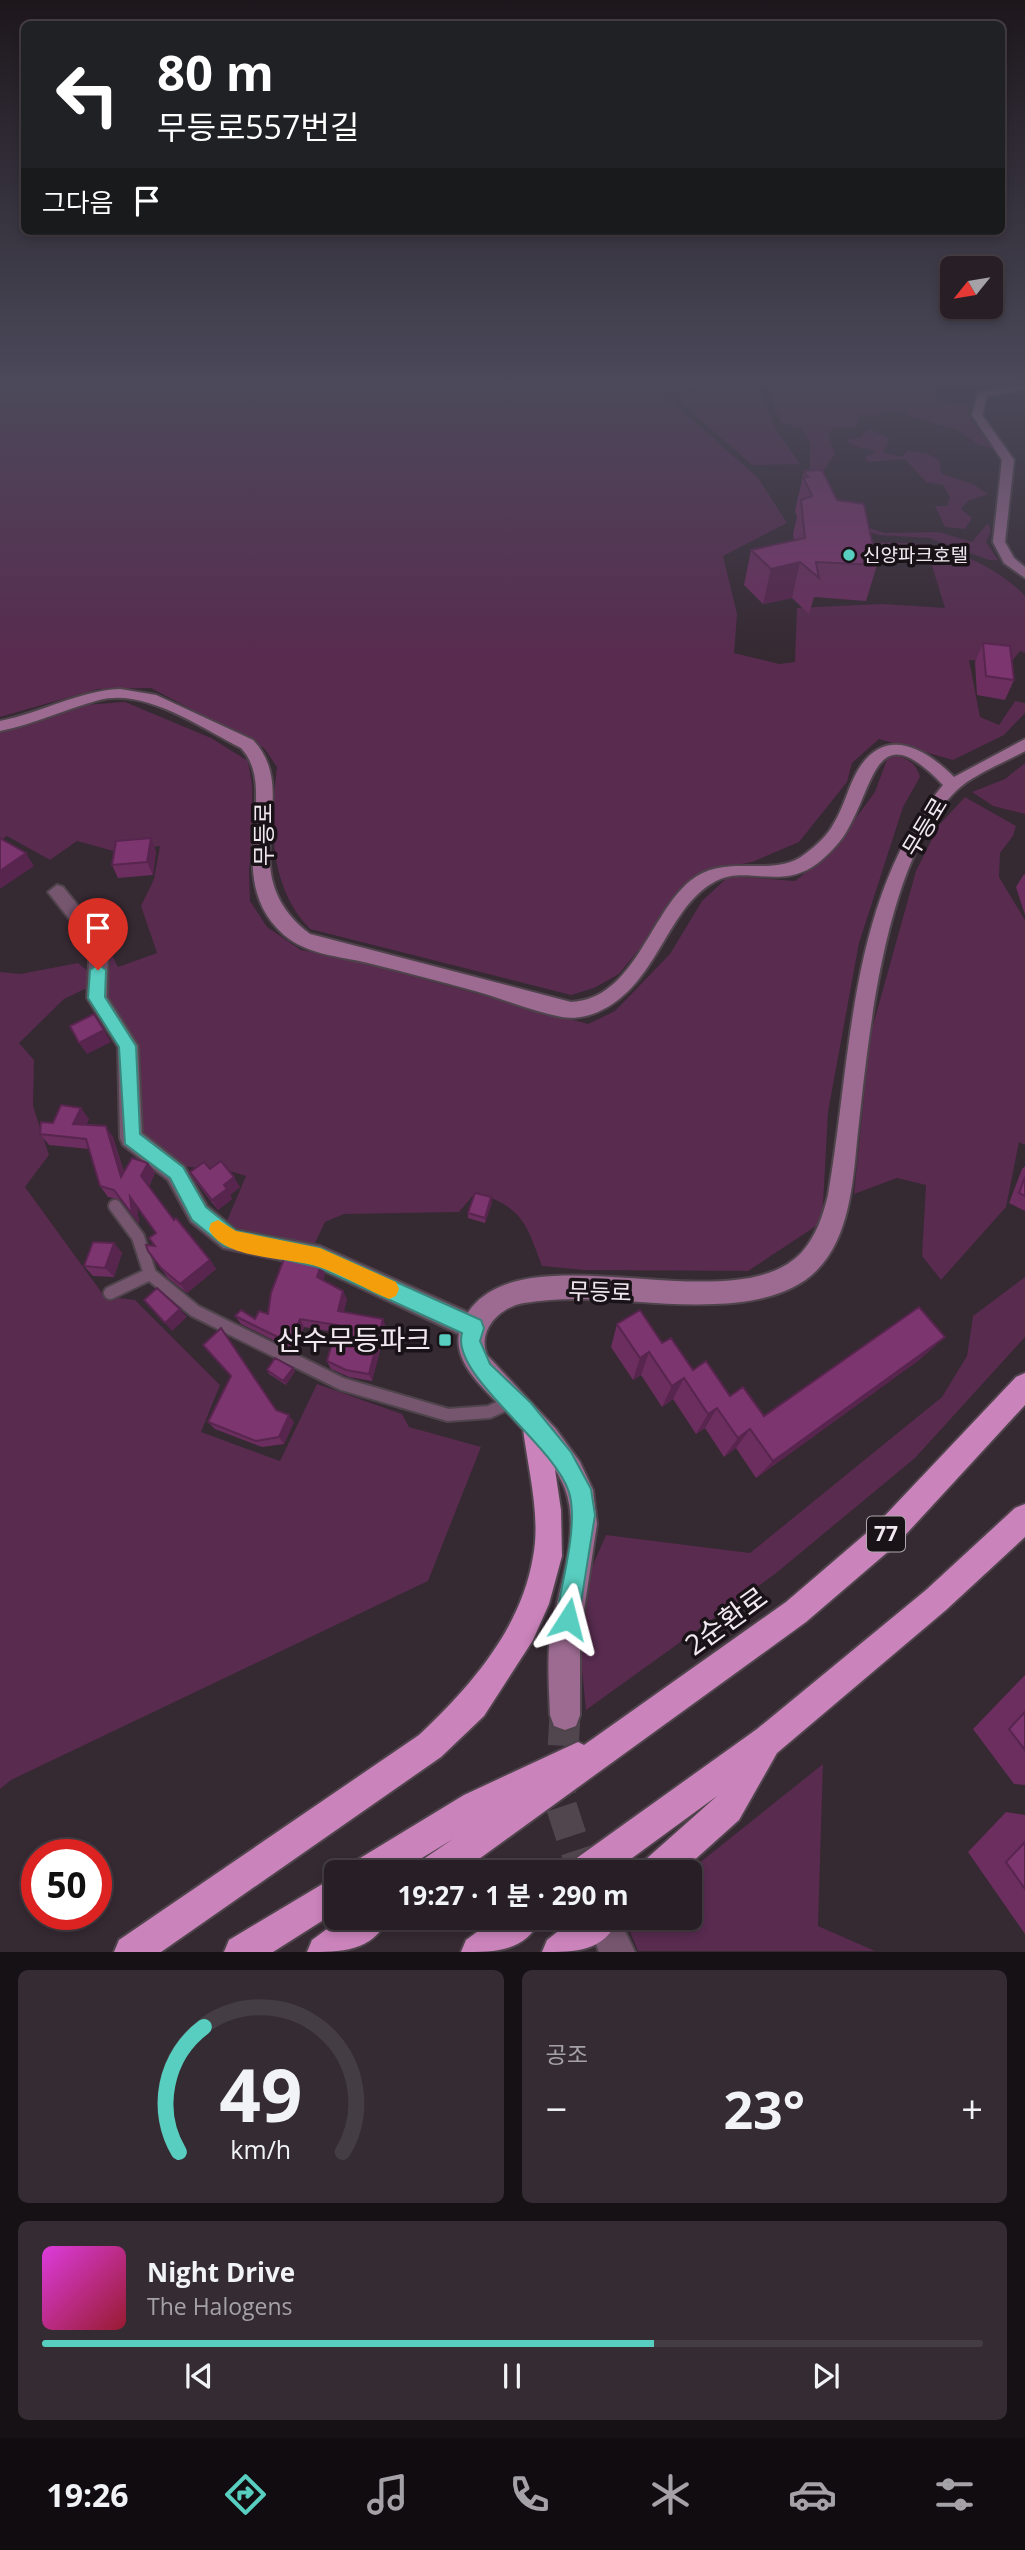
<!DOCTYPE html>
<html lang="ko">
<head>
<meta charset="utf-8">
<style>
	body { margin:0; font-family:"Open Sans","Noto Sans KR",sans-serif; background:#342c32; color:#f1f3f6; height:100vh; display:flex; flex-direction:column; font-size:26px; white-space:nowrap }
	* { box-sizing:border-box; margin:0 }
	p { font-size:23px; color:#a5a2a7 }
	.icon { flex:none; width:38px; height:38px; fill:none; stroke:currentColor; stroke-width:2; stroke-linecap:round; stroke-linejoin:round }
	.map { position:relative; height:1952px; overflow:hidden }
	.sheet { display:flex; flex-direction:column; gap:18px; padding:18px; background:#161115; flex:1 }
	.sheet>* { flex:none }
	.banner { position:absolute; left:21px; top:21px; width:984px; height:214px; border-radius:10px; box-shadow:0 4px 10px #0003,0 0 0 2px #443d43; background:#202124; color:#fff; overflow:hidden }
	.needle { width:46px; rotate:240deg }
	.fabs { position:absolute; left:940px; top:256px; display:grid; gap:14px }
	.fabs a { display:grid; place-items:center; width:63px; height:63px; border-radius:10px; background:#281f26; box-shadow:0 4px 10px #0003,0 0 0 2px #443d43; font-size:35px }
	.speed { position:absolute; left:21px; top:1839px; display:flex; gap:14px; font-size:35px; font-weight:700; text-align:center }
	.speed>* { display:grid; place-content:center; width:91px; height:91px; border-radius:50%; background:#281f26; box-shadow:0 4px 10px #0003,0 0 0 2px #443d43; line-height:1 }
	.speed .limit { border:10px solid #d22; background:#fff; color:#111 }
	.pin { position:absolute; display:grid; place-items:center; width:60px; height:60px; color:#fff; margin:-72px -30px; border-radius:50% 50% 50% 0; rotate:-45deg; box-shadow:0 0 7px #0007 }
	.pin .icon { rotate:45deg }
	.me { position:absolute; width:77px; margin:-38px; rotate:9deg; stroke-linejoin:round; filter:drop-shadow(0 0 5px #0008) }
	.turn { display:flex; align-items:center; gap:24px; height:147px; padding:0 21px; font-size:32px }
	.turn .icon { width:91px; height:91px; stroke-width:2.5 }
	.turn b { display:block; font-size:49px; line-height:60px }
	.then { display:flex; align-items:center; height:66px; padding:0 21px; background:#0003; gap:14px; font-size:26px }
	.big { font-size:52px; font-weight:700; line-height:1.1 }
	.sheet .card { flex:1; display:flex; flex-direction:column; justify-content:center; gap:10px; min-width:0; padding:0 24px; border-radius:10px; background:#342c32 }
	.sheet .dial { align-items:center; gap:0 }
	.dial svg { height:182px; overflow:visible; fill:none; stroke:#443d43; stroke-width:7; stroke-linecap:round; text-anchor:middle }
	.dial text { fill:#f1f3f6; stroke:none }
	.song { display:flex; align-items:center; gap:21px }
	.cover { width:84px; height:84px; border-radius:10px; background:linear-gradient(135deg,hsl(300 70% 55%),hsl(350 70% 35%)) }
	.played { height:7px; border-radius:4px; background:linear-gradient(90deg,#58cec0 65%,#443d43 65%) }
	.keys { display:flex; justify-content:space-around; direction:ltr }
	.heat { display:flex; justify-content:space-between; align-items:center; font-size:38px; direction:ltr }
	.sheet .tiles { flex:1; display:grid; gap:18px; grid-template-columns:1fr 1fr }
	.card:last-child { grid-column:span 2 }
	.trip { position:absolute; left:324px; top:1860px; width:378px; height:70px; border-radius:10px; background:#281f26; box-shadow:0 4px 10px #0003,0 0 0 2px #443d43; font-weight:700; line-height:70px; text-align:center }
	.dock { display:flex; height:112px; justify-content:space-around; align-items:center; background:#100c0f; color:#a5a2a7 }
	.dock .icon { width:49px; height:49px }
	.dock .active { color:#58cec0 }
	.dock b { font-size:32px; color:#f1f3f6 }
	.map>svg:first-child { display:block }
</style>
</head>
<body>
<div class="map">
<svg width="1025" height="1952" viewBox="0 0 1025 1952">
	<rect width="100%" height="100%" fill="#352932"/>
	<path fill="#582b4f" d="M0,384h721l-56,11 94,84 28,44 -64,33 14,58 -3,39 45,11 16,-2 2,-54 85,-4 63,4 -17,-55 -53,-7 -2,-4c18,1 38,0 56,3 33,7 73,26 96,51v57l-5,-2 -10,13 -41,-4 11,57 19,8 16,-24 10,2v10l-21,22 -51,25 -74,-21 -27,24 -5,19 -48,60 -47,20 -40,8 -16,7 -16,15 -30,44 -31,38 -25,14 -23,7 -261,-66c-42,-43 -40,-106 -33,-162l-13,-19 -113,-60 -53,1 -98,28z
		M739,384h19l17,44 25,36 -48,1 -81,-71z
		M765,384h165l10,18 28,3 2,14 24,30 -15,-4 -22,-15 -48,-14 -4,-6 -45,6 -5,12h-22l-5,8 7,18 -16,23 21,36 19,12 26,8 54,-1 33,10 16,-19 3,8 -5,11 12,18h-9l-60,-22 -50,-3 -32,-9 -13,-12 -24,-40v-32l-8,-13 -21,-7z
		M869,429l20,9 -6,15 19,4 5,-6 21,3 11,6 3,14 31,10 15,10 -20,7 -7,8 11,9 -7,11 -20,-2 -10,-21h12l3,-9 -7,-12 -17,-3 -21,-23 -37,3 -3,-5 11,-4c-9,-8 -21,-2 -29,-13l13,-2z
		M125,702l86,36 37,23 4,23 1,49 -4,37 1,31 17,26 34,23 52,10 235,64 27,-13 55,-57 32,-53 27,-25 66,5 35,-28 45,-61 14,-38c16,4 26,6 31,23l-17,30 -44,136 -31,169 -6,110 -74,49 -164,-1 -42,-4c-16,-43 -19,-58 -66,-74l-17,20 -115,2 -19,8 -11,23 -73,-12 -15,-10 20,-47 -20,-6 -48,-4 -40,-33 -36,-152 1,-30 6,-1 9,17 39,-14 -16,-47 13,-27 6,-33 -43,6 -40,-11 -27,19 -43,-24 -7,5v-109l84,-27z
		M1025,763v51l-32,-8 -21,-14 33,-13z
		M965,797l51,29 -3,10 -13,17 -1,24 26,43v225l-6,-3 -13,65 -65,73 -19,-24 4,-71 -29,-7 -43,16 16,-158 46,-165 23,-46z
		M78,963l12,10 -1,14 -25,12 -45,44 15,17 -1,46 16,49 -24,32 77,106 9,4 24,3 85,85 -19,47 79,29 37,-77 85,30 7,13 72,20 -53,134 -417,199 -11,9v-817l20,2z
		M1025,1277v60l-110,121 -140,116 -189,136 -5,-50 7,-84 18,-41 144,18 192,-156 25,-41 6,-40z
		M823,1764l-5,162 57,25h-237l-12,-29 5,-4h59l-2,-46z"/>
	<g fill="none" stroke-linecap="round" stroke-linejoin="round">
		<path stroke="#51464e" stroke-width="31" stroke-dasharray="31 15" stroke-linecap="butt" d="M565,1715l-5,87 23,70"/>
		<defs>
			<path id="service" d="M115,1206l23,31 12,37 45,37 147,73 106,31 41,-3 22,-10
				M110,1293l40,-19"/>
			<path id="minor" d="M57,885l6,2 45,56 -1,54 31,49 4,87 42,33 23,40 29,24 84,16 163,73 3,9 -3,9 -9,3 -9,-3 -147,-69 -95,-20 -32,-26 -23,-42 -45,-35 -3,-7 -2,-91 -31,-49 3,-53 -42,-53z"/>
			<path id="tertiary" d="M611,1922l12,5 12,25h-36l-5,-13 5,-12z"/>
			<path id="secondary" d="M1025,384v6l-38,6 -5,19 32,45 -9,82 9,16 11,9v11l-21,-15 -11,-21 9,-82 -30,-45 6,-23z
				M120,689l36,6 97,45c52,55 -25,132 57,194l261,68c63,-3 78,-87 119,-121 37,-30 82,-1 115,-27 11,-8 23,-19 29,-31 10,-16 14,-36 24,-53 27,-45 67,-22 96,7l71,-38v12c-21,12 -51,23 -68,39 -74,71 -89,253 -100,351 -4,42 -8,97 -40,129 -25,26 -68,33 -103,34 -62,3 -128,-12 -190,-1 -24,4 -47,27 -37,52l69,74 24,33 13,28 4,34 -17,113v78l-4,11 -11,4 -11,-4 -4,-11c-1,-26 -3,-53 0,-79 7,-45 32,-102 15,-147 -9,-24 -32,-49 -50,-68 -28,-32 -82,-66 -43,-114 62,-75 264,17 330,-55 14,-16 21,-36 26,-57 24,-137 20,-298 115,-410 -66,-69 -67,-6 -94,42 -7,14 -19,26 -31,36 -36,28 -72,2 -102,18 -51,27 -57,104 -118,131 -12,5 -24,7 -36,5 -29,-5 -58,-18 -87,-26 -35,-10 -71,-19 -107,-28 -29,-7 -60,-8 -84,-28 -65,-57 -2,-144 -43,-187 -40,-20 -95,-60 -142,-48 -34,9 -64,24 -99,31v-10c41,-8 78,-30 120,-32z"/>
			<path id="trunk" d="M1025,1373v32l-128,139 -91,78 -345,250h-44l5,-12 31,-21 -54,33h-46l4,-12 107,-65 114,-53 6,3 202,-143 91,-78 139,-147z
				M536,1416l9,4 4,9 12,81 1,46 -13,48 -16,36 -49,76 -43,41 -280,195h-47l5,-12 300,-205c51,-48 102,-106 114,-178 8,-40 -5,-88 -10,-128l4,-9z
				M1025,1504v33l-79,73 -169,143 -38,67 -58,52h-41l5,-12 72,-64 -104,76h-43l4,-12 183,-131 169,-139 89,-82z
				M336,1876v36l-63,40h-49l5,-12z
				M342,1918h46c-15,34 -48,34 -81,34l5,-12z
				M496,1918h45c-15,34 -46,34 -80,34l5,-12z
				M575,1918h44c-15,34 -43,34 -77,34l5,-12z"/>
		</defs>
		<use href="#service" stroke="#4f444c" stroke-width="16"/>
		<use href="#minor" stroke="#4f444c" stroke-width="4"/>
		<use href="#tertiary" stroke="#4f444c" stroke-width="4"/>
		<use href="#secondary" stroke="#4f444c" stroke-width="4"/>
		<use href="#trunk" stroke="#4f444c" stroke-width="4"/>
		<use href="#service" stroke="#75566e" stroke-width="12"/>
		<use href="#minor" fill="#75566e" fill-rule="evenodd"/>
		<use href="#tertiary" fill="#75566e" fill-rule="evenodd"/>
		<use href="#secondary" fill="#9d6b92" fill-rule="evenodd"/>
		<use href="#trunk" fill="#ca83bb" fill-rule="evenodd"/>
	</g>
	<path fill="#6b2e5f" d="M804,471l33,29 40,65 -11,36 -52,-4 -5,17 -17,-16 -29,6 -19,-19 7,-35 43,-9 -1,-7 4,-17 -2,-6z
		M983,643l31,37 -9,20 -28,-5 -2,-33z
		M156,851l-3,24 -35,3 -6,-13z
		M1024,874l1,1v40l-9,-28z
		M89,1119l-3,6 27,12 11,35 24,-9 7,10 -6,13 25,34 36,40 6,9 -29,24 -19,-15 -20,-27 6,-5 -5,-8 7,-5 -19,-26 2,17 -17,-24 -14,-3 -8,-11 -11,-37 -40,-4 -9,-11z
		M1025,1166v45l-16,-8 13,-34z
		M190,1172l50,15 -10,8 2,4 -14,11 -22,-28z
		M492,1202l-7,21 -17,-5v-5z
		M114,1243l8,10 -8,24 -21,-1 -9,-10z
		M325,1274l-2,6 20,11 4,9 -4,12 43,15 -14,54 -23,-4 -18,-8 -4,-8 8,-29 -31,-5 -9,24 -54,-27 -6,-8 20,3 13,-5z
		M617,1324l45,19 31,27 37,26 34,20 181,-79 -26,23 -163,118 -20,-30 -12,9 -19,-29 -9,6 -23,-35 -11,8 -21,-32 -8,5 -22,-33z
		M267,1370l28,1 -9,14 -17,-11z
		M276,1410l18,12 -10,22 -22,3 -47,-18 -7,-7z
		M1025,1675v110l-11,-1 -41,-55z
		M1006,1812l19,3v119l-57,-82z"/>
	<path fill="#57254e" d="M800,562l-8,36 -29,6 8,-35z
		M151,838l5,13 -3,24 -6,-13z
		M26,853l8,13 -34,23v-18z
		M104,1030l7,12 -24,12 -8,-11z
		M81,1108l8,11 -8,16 -8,-11z
		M106,1126l7,11 15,51 -7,-11z
		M148,1163l7,10 -7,13 -7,-10z
		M234,1177l6,10 -10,8 2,4 -14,11 -6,-10 12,-15z
		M130,1197l7,10 2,17 -7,-10z
		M491,1197l1,5 -7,21v-5z
		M114,1243l8,10 -8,24 -9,-9z
		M210,1260l6,9 -29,24 -7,-9z
		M321,1265l4,9 -4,12 -4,-9z
		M343,1291l4,9 -5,19 -4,-8z
		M180,1309l7,8 -15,14 -7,-8z
		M300,1319l4,8 -9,24 -5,-8z
		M383,1319l3,8 -14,54 -3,-7z
		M945,1337l-26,23 -163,118 17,-17z
		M649,1352l-8,23 -8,5 7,-22z
		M293,1368l2,3 -9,14 -3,-4z
		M684,1378l-11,21 -11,8 10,-21z
		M717,1408l-12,20 -9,6 12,-20z
		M289,1415l5,7 -10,22 -5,-7z
		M750,1429l-14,19 -12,9 14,-19z"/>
	<path fill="#7c356f" stroke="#57254e" stroke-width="2" d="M822,470l15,30 27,4 13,61 -61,-3 3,16 -19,-16 -29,7 -20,-19 54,-12 -4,-38 11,-4 -9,-19h5l-4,-6z
		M983,643l27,3 4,34 -28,-4z
		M0,838l26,15 -26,18z
		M151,838l-4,24 -35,3 4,-24z
		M94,1014l10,16 -25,13 -9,-17z
		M61,1105l20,3 -8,16 33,2 15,51 11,-19 16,5 -7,13 33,44 2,-2 34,42 -30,24 -19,-16 -13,-17 -2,-6 9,1 -6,-8 7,-5 -26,-36 2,17 -18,-24 -14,-4 -14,-47 -46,-5 1,-12 12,1z
		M221,1161l13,16 -10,8 3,4 -15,11 -22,-28 14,-10 6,7z
		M1025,1177v19l-6,-3z
		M475,1193l16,4 -6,21 -17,-5z
		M93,1242l21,1 -9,25 -21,-2z
		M285,1256l36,9 -4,12 26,14 -5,20 45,8 -14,55 -23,-4 -19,-9 10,-36 -37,-6 -10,24 -55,-27 6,-6 14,9 4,-8 9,3 3,-21z
		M157,1288l23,21 -15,14 -21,-23z
		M919,1307l26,30 -172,124 -23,-32 -12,9 -21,-30 -9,6 -24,-36 -12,8 -23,-34 -9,6 -23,-34 23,-14 22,33 9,-5 22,32 13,-9 24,35 13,-9 21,29z
		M221,1328l55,82 13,5 -10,22 -23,4 -48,-19 23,-46 -28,-31z
		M275,1358l18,10 -10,13 -16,-11z
		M1025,1712v38l-16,-21z
		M1025,1842v47l-19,-27z"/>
	<linearGradient id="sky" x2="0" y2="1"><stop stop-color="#1d171c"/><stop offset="0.58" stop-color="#4b495a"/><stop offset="1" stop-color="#4b495a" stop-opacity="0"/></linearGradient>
	<rect width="1025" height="658" fill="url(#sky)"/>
	<path fill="#58cec0" stroke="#39867d" stroke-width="2" d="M98,964l8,6 -1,27 31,49 4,88 43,33 23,40 30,24 84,17 161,72 3,8 -4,13 10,23 41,39 40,49 20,37 4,26 -18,113 -9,3 -8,-3 -4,-9c5,-34 23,-94 13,-127 -15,-48 -119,-117 -107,-159l-144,-66 -94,-21 -32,-26 -22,-42 -45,-34 -6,-97 -31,-49 2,-28z"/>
	<path fill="#f59e0b" d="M218,1220l18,11 84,17 76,34 3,7 -3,7 -7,3c-24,-10 -46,-24 -70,-32 -29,-10 -97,-7 -110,-38l2,-6z"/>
	<g fill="#58cec0" stroke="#191317" stroke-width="2.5">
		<circle cx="849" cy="555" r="7"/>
		<rect x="438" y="1333" width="14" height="14" rx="3.5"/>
	</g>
	<g text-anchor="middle" stroke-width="7" stroke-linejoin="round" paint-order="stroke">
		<g font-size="19" fill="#f1e9ef" stroke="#191317" text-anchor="start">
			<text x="863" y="562">신양파크호텔</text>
		</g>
		<rect fill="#191317" stroke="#b0a9ae" stroke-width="2" x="867" y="1516.5" width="38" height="35" rx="5"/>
		<g font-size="21" font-weight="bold" fill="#f1e9ef">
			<text x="886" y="1541">77</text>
		</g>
		<g font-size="23" fill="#f1e9ef" stroke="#191317">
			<text transform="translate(925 827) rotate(-59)" y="8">무등로</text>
			<text transform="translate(264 834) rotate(-90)" y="8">무등로</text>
			<text transform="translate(600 1292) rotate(2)" y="8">무등로</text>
		</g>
		<g font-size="28" fill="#f1e9ef" stroke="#191317" text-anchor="end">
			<text x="431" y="1350">산수무등파크</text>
		</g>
		<g font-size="28" fill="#f1e9ef" stroke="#191317">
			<text transform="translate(726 1621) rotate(-36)" y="10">2순환로</text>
		</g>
	</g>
</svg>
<div class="fabs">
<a><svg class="needle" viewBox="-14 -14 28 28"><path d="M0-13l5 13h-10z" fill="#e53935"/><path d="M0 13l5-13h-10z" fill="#a5a2a7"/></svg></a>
</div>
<div class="speed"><div class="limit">50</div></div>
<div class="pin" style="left:98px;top:970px;background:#d93025"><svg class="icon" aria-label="arrive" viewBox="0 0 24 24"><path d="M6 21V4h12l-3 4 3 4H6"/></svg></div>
<svg class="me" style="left:568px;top:1619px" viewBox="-20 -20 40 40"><path d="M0-17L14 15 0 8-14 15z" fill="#58cec0" stroke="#fff" stroke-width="4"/></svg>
<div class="trip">19:27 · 1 분 · 290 m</div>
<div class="banner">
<div class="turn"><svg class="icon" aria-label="left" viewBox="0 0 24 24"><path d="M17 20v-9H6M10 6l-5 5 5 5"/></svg><div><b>80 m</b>무등로557번길</div></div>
<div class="then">그다음<svg class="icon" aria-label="arrive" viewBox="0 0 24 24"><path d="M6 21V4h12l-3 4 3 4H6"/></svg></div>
</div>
</div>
<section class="sheet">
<div class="tiles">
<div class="card dial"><svg viewBox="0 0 100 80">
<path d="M14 69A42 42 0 1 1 86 69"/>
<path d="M14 69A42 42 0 0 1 25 14" stroke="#58cec0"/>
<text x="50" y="56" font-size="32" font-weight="700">49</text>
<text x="50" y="72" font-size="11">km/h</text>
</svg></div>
<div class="card"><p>공조</p>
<div class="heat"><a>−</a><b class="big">23°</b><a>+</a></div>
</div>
<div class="card">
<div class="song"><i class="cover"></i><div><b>Night Drive</b><p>The Halogens</p></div></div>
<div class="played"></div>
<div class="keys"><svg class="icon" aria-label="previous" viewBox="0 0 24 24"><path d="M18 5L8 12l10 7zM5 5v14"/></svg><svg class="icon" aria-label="pause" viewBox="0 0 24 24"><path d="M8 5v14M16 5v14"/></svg><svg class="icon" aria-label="next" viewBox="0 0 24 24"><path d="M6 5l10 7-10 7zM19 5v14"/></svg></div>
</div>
</div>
</section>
<nav class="dock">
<b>19:26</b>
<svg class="icon active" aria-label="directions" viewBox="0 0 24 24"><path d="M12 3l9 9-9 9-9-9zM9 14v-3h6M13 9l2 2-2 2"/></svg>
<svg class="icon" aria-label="music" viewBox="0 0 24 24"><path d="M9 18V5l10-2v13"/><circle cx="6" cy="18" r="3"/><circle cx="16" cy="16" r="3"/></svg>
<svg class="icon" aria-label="phone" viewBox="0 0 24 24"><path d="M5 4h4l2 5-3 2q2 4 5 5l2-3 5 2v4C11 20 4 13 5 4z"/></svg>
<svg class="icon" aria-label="climate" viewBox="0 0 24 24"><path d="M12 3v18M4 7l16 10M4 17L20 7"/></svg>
<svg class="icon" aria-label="car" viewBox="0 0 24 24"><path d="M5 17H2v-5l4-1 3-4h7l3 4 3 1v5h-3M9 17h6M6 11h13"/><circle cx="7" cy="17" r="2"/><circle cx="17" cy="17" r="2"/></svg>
<svg class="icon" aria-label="filters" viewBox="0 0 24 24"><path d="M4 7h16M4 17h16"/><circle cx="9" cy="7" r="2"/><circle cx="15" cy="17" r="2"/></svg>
</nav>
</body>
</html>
